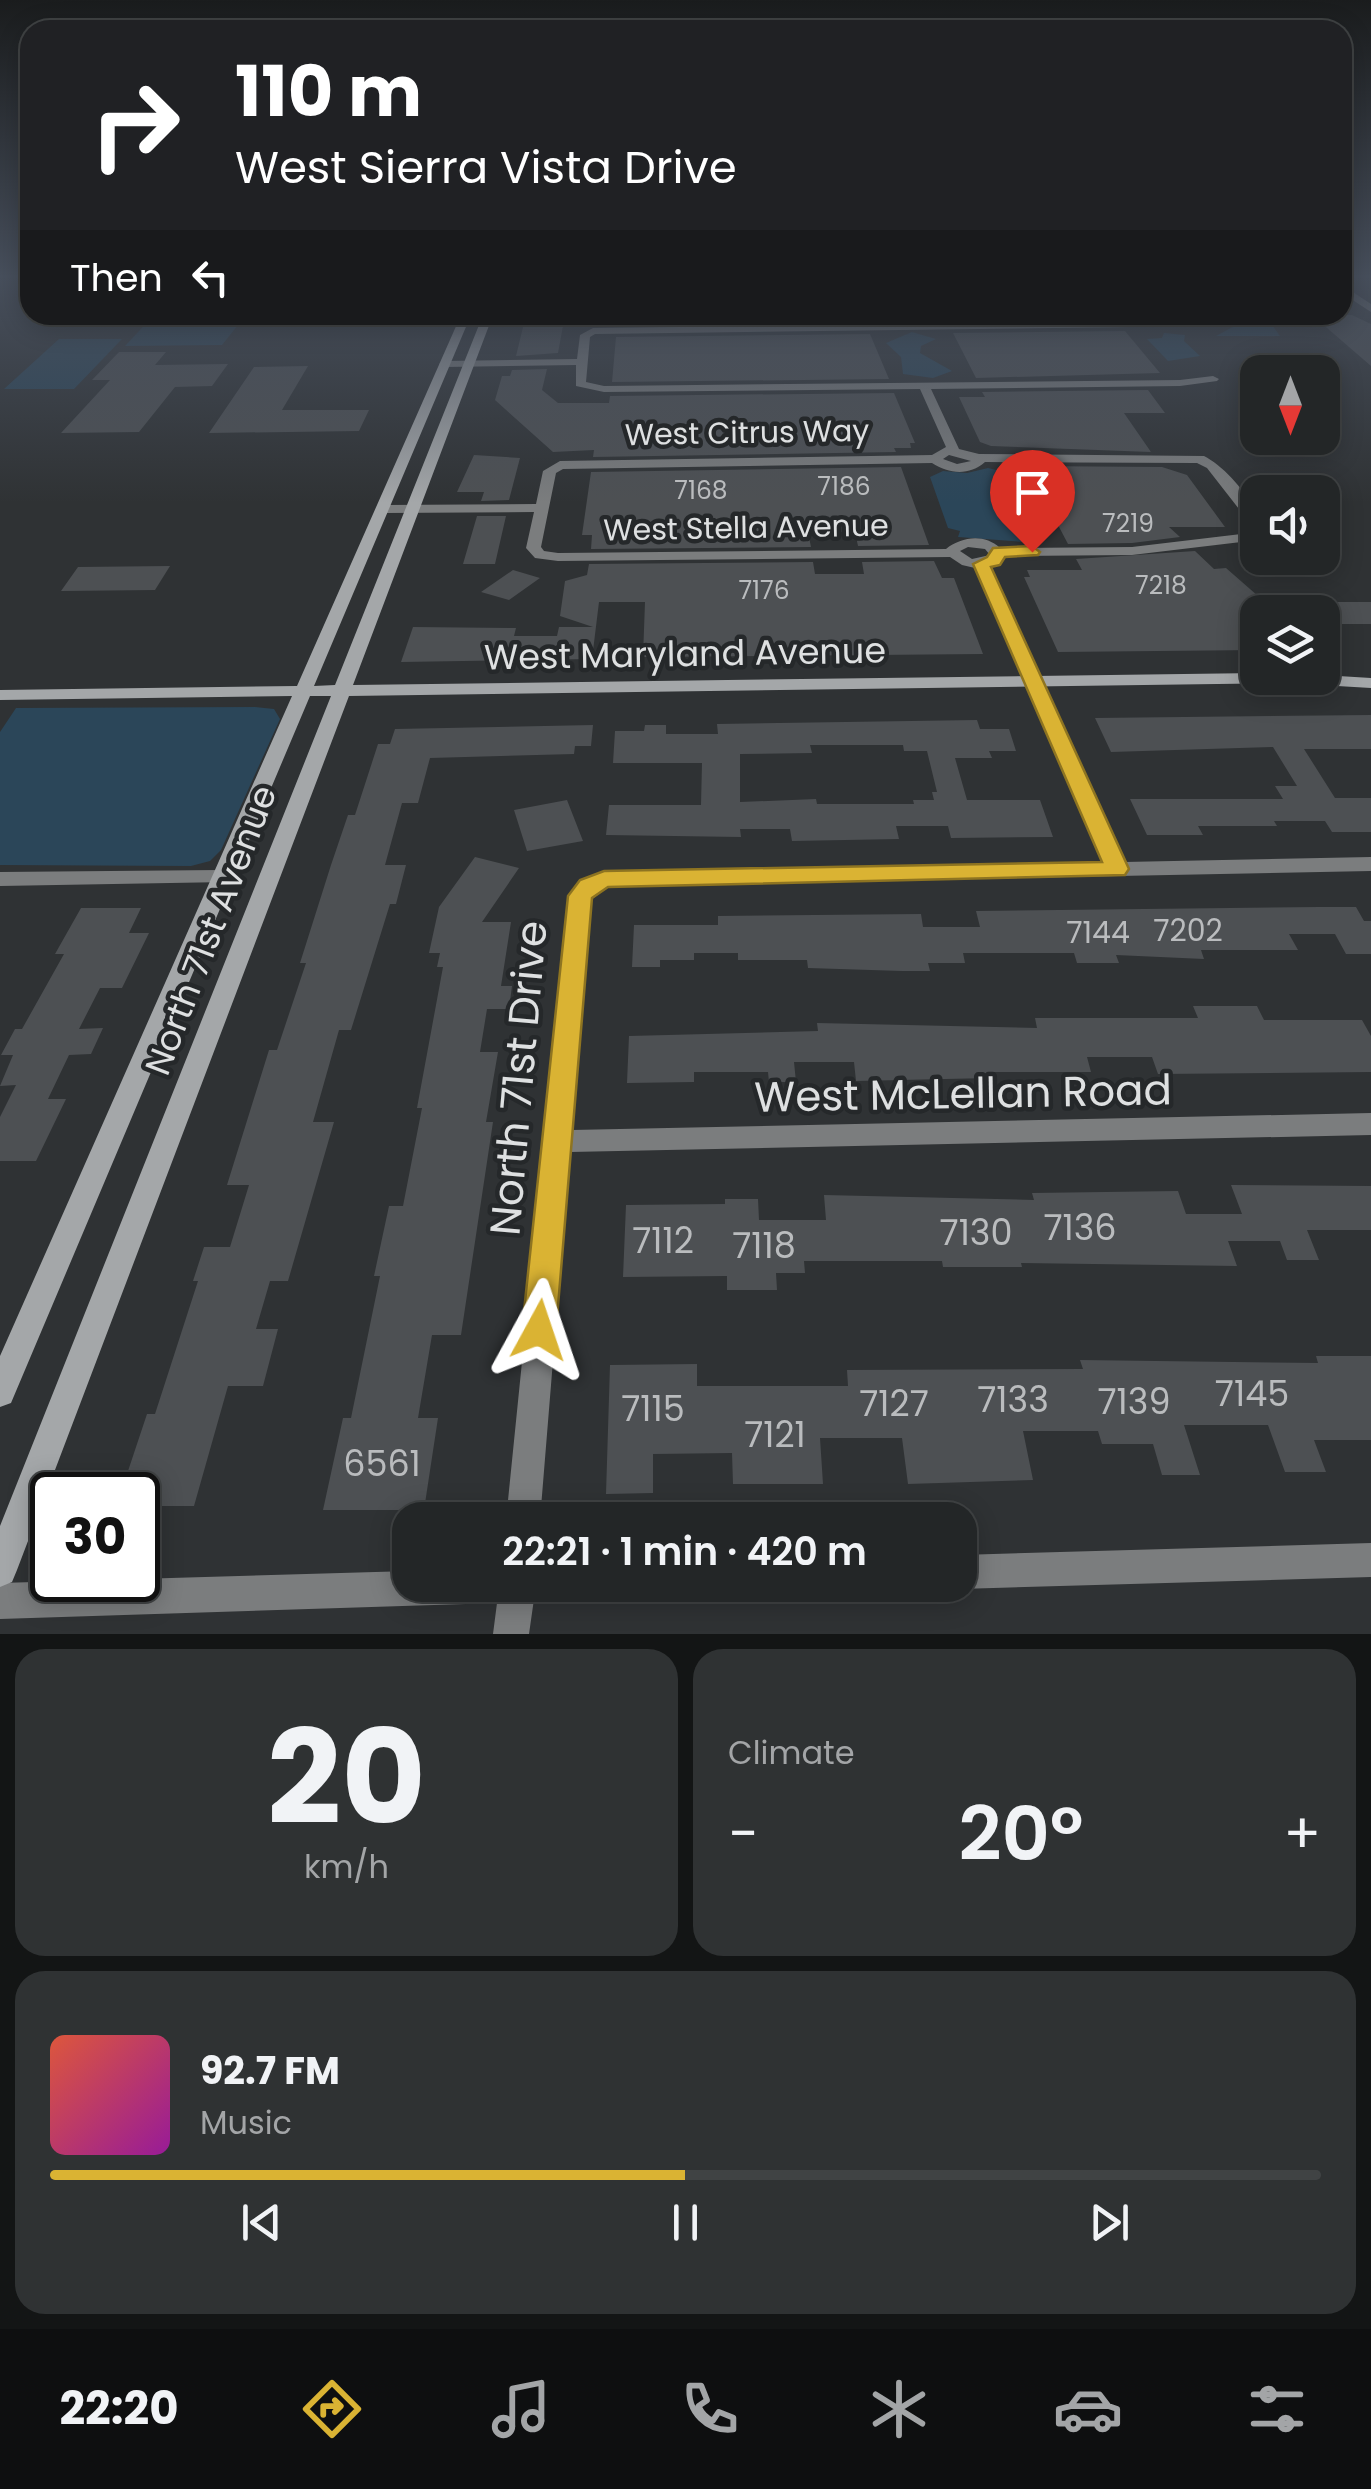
<!DOCTYPE html>
<html lang="en">
<head>
<meta charset="utf-8">
<style>
	body { margin:0; font-family:Poppins,sans-serif; background:#2f3233; color:#f1f3f6; height:100vh; display:flex; flex-direction:column; font-size:38px; white-space:nowrap }
	* { box-sizing:border-box; margin:0 }
	p { font-size:32px; color:#a3a5a7 }
	.icon { flex:none; width:55px; height:55px; fill:none; stroke:currentColor; stroke-width:2; stroke-linecap:round; stroke-linejoin:round }
	.map { position:relative; height:1634px; overflow:hidden }
	.panel { display:flex; flex-direction:column; gap:15px; padding:15px; background:#131515; flex:1 }
	.panel>* { flex:none }
	.banner { position:absolute; left:20px; top:20px; width:1332px; height:305px; border-radius:30px; box-shadow:0 5px 25px #0003,0 0 0 2px #404344; background:#202124; color:#fff; overflow:hidden }
	.needle { width:65px; rotate:180deg }
	.buttons { position:absolute; left:1240px; top:355px; display:grid; gap:20px }
	.buttons a { display:grid; place-items:center; width:100px; height:100px; border-radius:20px; background:#232627; box-shadow:0 5px 25px #0003,0 0 0 2px #404344; font-size:50px }
	.speed { position:absolute; left:30px; top:1472px; display:flex; gap:20px; font-size:50px; font-weight:700; text-align:center }
	.speed>* { display:grid; place-content:center; width:130px; height:130px; border-radius:50%; background:#232627; box-shadow:0 5px 25px #0003,0 0 0 2px #404344; line-height:1 }
	.speed .limit { border:5px solid #111; border-radius:15px; background:#fff; color:#111 }
	.pin { position:absolute; display:grid; place-items:center; width:85px; height:85px; color:#fff; margin:-102px -42px; border-radius:50% 50% 50% 0; rotate:-45deg; box-shadow:0 0 10px #0007 }
	.pin .icon { rotate:45deg }
	.me { position:absolute; width:110px; margin:-55px; rotate:5deg; stroke-linejoin:round; filter:drop-shadow(0 0 8px #0008) }
	.turn { display:flex; align-items:center; gap:35px; height:210px; padding:0 50px; font-size:45px }
	.turn .icon { width:130px; height:130px; stroke-width:2.5 }
	.turn b { display:block; font-size:70px; line-height:85px }
	.then { display:flex; align-items:center; height:95px; padding:0 50px; background:#0003; gap:20px; font-size:38px }
	.big { font-size:75px; font-weight:600; line-height:1.1 }
	.panel .card { flex:1; display:flex; flex-direction:column; justify-content:center; gap:15px; min-width:0; padding:0 35px; border-radius:30px; background:#2f3233 }
	.panel .dial { align-items:center; gap:0 }
	.dial b { font-size:130px; line-height:1 }
	.song { display:flex; align-items:center; gap:30px }
	.cover { width:120px; height:120px; border-radius:15px; background:linear-gradient(135deg,hsl(10 70% 55%),hsl(300 70% 35%)) }
	.played { height:10px; border-radius:5px; background:linear-gradient(90deg,#dab333 50%,#404344 50%) }
	.keys { display:flex; justify-content:space-around; direction:ltr }
	.heat { display:flex; justify-content:space-between; align-items:center; font-size:55px; direction:ltr }
	.panel .tiles { flex:1; display:grid; gap:15px; grid-template-columns:1fr 1fr }
	.card:last-child { grid-column:span 2 }
	.trip { position:absolute; left:392px; top:1502px; width:585px; height:100px; border-radius:30px; background:#232627; box-shadow:0 5px 25px #0003,0 0 0 2px #404344; font-weight:600; line-height:100px; text-align:center }
	.menu { display:flex; height:160px; justify-content:space-around; align-items:center; background:#0e0f10; color:#a3a5a7 }
	.menu .icon { width:70px; height:70px }
	.menu .current { color:#dab333 }
	.menu b { font-size:45px; color:#f1f3f6 }
	.map>svg:first-child { display:block }
</style>
</head>
<body>
<div class="map">
<svg width="1371" height="1634" viewBox="0 0 1371 1634">
	<rect width="100%" height="100%" fill="#2f3234"/>
	<path fill="#2b4659" d="M154,315h92l-24,30 -97,1z
		M1220,315h45l15,21h-64l24,-13z
		M912,332l24,7 -15,7 -1,7 32,18 -19,7 -30,-4 -2,-17 -15,-14z
		M1164,333l21,2 -1,6 16,15 -32,5 -21,-22 15,-1z
		M59,339h63l-48,50h-70z
		M988,468l25,6 2,10 13,11 -1,11 19,22 -9,15 -79,-6 2,-6 -12,-3 -18,-51 13,-6 24,2z
		M255,707l19,2 6,10 -59,131 -11,11 -19,5 -191,-1v-133l16,-24z"/>
	<path fill="#4d5053" fill-rule="evenodd" d="M549,315h16l-7,38 -42,3 8,-33z
		M619,315h245l2,6 -248,3z
		M944,315h168l3,3 -168,2z
		M1312,315h40l19,9v42z
		M1125,331l35,42 -184,5 -23,-45z
		M870,334l19,45 -277,3 4,-45z
		M119,352h47l-11,13 73,-1 -16,22 -37,1 -36,45 -78,1 49,-53h-18z
		M308,366l-26,44h87l-10,21 -150,2 45,-66z
		M547,369l-5,21 16,13h51l1,-7 284,-3 21,50h-5l1,5h-17l2,4 -303,5 1,-7 -41,2 -58,-52 7,-24h8l2,-6z
		M1148,390l17,23h-41l27,39 -160,-6 -11,-4 -21,-45h26l-3,-5z
		M474,455l46,3 -11,42 -28,1 3,-9h-27z
		M1027,466l135,1 25,8 38,52h-56l11,10 -48,6 -64,1z
		M901,467l28,78 -71,1 -3,-14h-47l3,15 -220,2 1,-14h-10l9,-63z
		M477,516h29l-11,48h-32z
		M1195,551l19,18 12,-1 32,28v54l-200,2 -34,-75h6l-3,-7h55l-6,-11z
		M934,561l8,17h12l29,76 -340,3 2,-55h-46l-7,57 -191,3 12,-35 103,1 -2,8h43l2,-9h34l-33,-11 5,-35 22,-6 2,-11 224,-2 2,12h49l-2,-12z
		M170,566l-15,24 -94,1 17,-24z
		M513,570l27,8 -31,22 -28,-8z
		M1319,602h52v22h-34z
		M1371,715v34h-67l31,49h36v34h-39l-7,-11h-51l3,5h-79l5,9h-56l-17,-36h153l-8,-13h22l-24,-39 -162,5 -16,-34z
		M977,720l3,9h29l7,22h-27l3,7h-37l12,42h73l13,37 -102,1 -3,-12h-52l3,13 -107,2 -2,-12h-50l1,8 -135,-2 3,-30h92l1,-42h-89l2,-32h29l1,-6h21v9h52l-1,-10zM810,745h93l1,6h23l10,41h-5l2,8h-21l1,4h-97l-1,-5 -76,3v-48l72,-1z
		M593,725l-2,21h-16l-1,8 -144,4 -12,45h-16l-17,62h21l-10,39h-6l-39,126h-12l-26,92h21l-46,159h-18l-14,48h22l-15,57h-35l-34,120h-56v-11h-18l27,-81h8l43,-133h-5l11,-34h26l19,-62h-22l42,-135h8l29,-87h-6l31,-98 17,-50h7l23,-71h12l5,-15z
		M567,800l16,41 -56,10 -13,-41z
		M475,857l44,11 -37,54h29l-10,64h11l-3,23h-22l-7,43h18l-12,70h7l-32,213h-29l-14,83h20l-14,92h-101l20,-92h8l29,-142h-6l15,-70h14l19,-98h-5l26,-141h-6l3,-14h-11l10,-46z
		M1320,907h36l8,14h7v33h-25l-11,-20h-46l9,16h-97l3,9 -88,-4 3,8h-42l-3,-10h-111l2,10h-37l2,8h-28l-94,-3 -1,-8h-69v-7h-44v7h-34v7h-28l2,-42h84v-9l203,-2 2,13h57l-4,-16z
		M81,908h60l-12,25h20l-27,55h-22l-21,41 24,-1 -12,26 -22,1 -21,44h18l-30,62h-36v-44l16,-32 -16,1 13,-31h-12l14,-26h7l42,-75h-9z
		M1193,1006h64l7,14h98l9,16v36l-213,2 -6,-17h-65l4,15h-102l1,6 -134,3 -2,-19h-60l2,20h-27l-1,-10h-74v10l-67,1 2,-47 189,-5 -1,-8 220,5 -2,-10h163z
		M1231,1185l140,1v44h-64l12,30h-32l-7,-19h-52l9,25 -216,-3 1,4h-79l-1,-6h-138l1,12h-29l1,17h-50v-14l-104,1 3,-72 99,-1v-5h33l1,21h67l-2,-25 210,5 -2,-7 146,-2 8,23h56z
		M1316,1356h55v84h-57l12,32h-41l-17,-47h-84l16,50h-38l-9,-31h-51l-4,-13h-75l10,49 -125,4 -6,-46h-82l3,46h-90l-1,-31 -79,1v39l-47,1 4,-129 87,-1v22h151l-1,-16 236,-1 -3,-9 238,3z"/>
	<g fill="none" stroke-linecap="round" stroke-linejoin="round">
		<path fill="#7b7d7e" fill-rule="evenodd" d="M1342,285l29,19v8l-29,-19z
			M1189,315h10l4,11 -608,8 -5,3 -4,45 18,4 576,-6 33,-4 6,3 -2,2 -37,5 -249,3 28,60 20,5 225,2c22,11 54,47 54,72l-5,-1 -46,-59 -10,-5 -212,-1c-16,14 -36,12 -53,1l-369,6 -7,4 -15,74 3,4 14,2 388,-4c15,-12 38,-16 54,-1l132,-1 126,-15v8l-126,15 -127,1 -15,10 134,296 247,-5v14l-762,15 -18,14 -19,230 799,-17v22l-801,17 -30,368h-34l63,-623 3,-5 32,-20 500,-10 -129,-294 -13,-3 -12,-8 -392,4 -23,-3 -9,-10 8,-36 -150,1 -7,-4 7,-4 152,-1 7,-33 17,-10 372,-6 14,-8 -26,-58 -316,3 -28,-6v-21l-131,2 -6,-3 6,-3 132,-2 3,-24 13,-7 599,-7zM949,455l22,6 -14,3 -14,-5zM968,547l17,2 5,6 -18,4 -12,-8z
			M220,870l7,2 4,5 -4,5 -227,4v-14z
			M1371,1543v34l-411,12 -11,-4h11v-30z
			M410,1571v14h126l-7,49h-36l4,-31 -497,16v-36z"/>
		<path fill="#a4a7a9" fill-rule="evenodd" d="M461,315h10l-157,371 21,-1 148,-370h10l-140,370 905,-12v5h64v-3l49,3v10l-85,-5 -937,13 -332,874 -5,12 -12,5v-61l331,-830h-21l-299,707 -11,4v-51l292,-660 -292,4v-10l297,-4z"/>
	</g>
	<linearGradient id="sky" x2="0" y2="1"><stop stop-color="#1a1c1d"/><stop offset="0.55" stop-color="#474f5c"/><stop offset="1" stop-color="#474f5c" stop-opacity="0"/></linearGradient>
	<rect width="1371" height="503" fill="url(#sky)"/>
	<path fill="#dab333" stroke="#8e7421" stroke-width="2.5" d="M1032,546l8,6 -2,3 -33,2 -5,8 -9,2 138,302 -4,6 -517,12 -16,11 -36,432 -5,12 -12,5 -12,-5 -5,-12 46,-434 12,-16 24,-9 498,-9 -129,-298 14,-7 6,-9z"/>
	<g text-anchor="middle" stroke-width="9" stroke-linejoin="round" paint-order="stroke">
		<g font-size="25" fill="#babcbe">
			<text x="844" y="495">7186</text>
			<text x="701" y="499">7168</text>
			<text x="1128" y="532">7219</text>
			<text x="1161" y="594">7218</text>
			<text x="764" y="599">7176</text>
		</g>
		<g font-size="30" fill="#dee0e1" stroke="#25282a">
			<text transform="translate(747 433) rotate(-1)" y="10">West Citrus Way</text>
			<text transform="translate(746 528) rotate(-1)" y="10">West Stella Avenue</text>
		</g>
		<g font-size="30" fill="#babcbe">
			<text x="1188" y="941">7202</text>
			<text x="1098" y="943">7144</text>
		</g>
		<g font-size="35" fill="#dee0e1" stroke="#25282a">
			<text transform="translate(685 654) rotate(-1)" y="12">West Maryland Avenue</text>
			<text transform="translate(211 930) rotate(-69)" y="12">North 71st Avenue</text>
		</g>
		<g font-size="35" fill="#babcbe">
			<text x="1080" y="1240">7136</text>
			<text x="976" y="1245">7130</text>
			<text x="663" y="1253">7112</text>
			<text x="764" y="1258">7118</text>
			<text x="1252" y="1406">7145</text>
			<text x="1013" y="1412">7133</text>
			<text x="1134" y="1414">7139</text>
			<text x="894" y="1416">7127</text>
			<text x="653" y="1421">7115</text>
			<text x="775" y="1447">7121</text>
			<text x="382" y="1476">6561</text>
		</g>
		<g font-size="42" fill="#dee0e1" stroke="#25282a">
			<text transform="translate(518 1078) rotate(-85)" y="15">North 71st Drive</text>
			<text transform="translate(963 1093) rotate(-1)" y="15">West McLellan Road</text>
		</g>
	</g>
</svg>
<div class="buttons">
<a><svg class="needle" viewBox="-14 -14 28 28"><path d="M0-13l5 13h-10z" fill="#e53935"/><path d="M0 13l5-13h-10z" fill="#a3a5a7"/></svg></a>
<a><svg class="icon" aria-label="sound" viewBox="0 0 24 24"><path d="M4 9h4l5-4v14l-5-4H4zM17 9q2 3 0 6"/></svg></a>
<a><svg class="icon" aria-label="layers" viewBox="0 0 24 24"><path d="M12 4l9 5-9 5-9-5zM3 14l9 5 9-5"/></svg></a>
</div>
<div class="speed"><div class="limit">30</div></div>
<div class="pin" style="left:1032px;top:552px;background:#d93025"><svg class="icon" aria-label="arrive" viewBox="0 0 24 24"><path d="M6 21V4h12l-3 4 3 4H6"/></svg></div>
<svg class="me" style="left:539px;top:1330px" viewBox="-20 -20 40 40"><path d="M0-17L14 15 0 8-14 15z" fill="#dab333" stroke="#fff" stroke-width="4"/></svg>
<div class="trip">22:21 · 1 min · 420 m</div>
<div class="banner">
<div class="turn"><svg class="icon" aria-label="right" viewBox="0 0 24 24"><path d="M7 20v-9h11M14 6l5 5-5 5"/></svg><div><b>110 m</b>West Sierra Vista Drive</div></div>
<div class="then">Then<svg class="icon" aria-label="left" viewBox="0 0 24 24"><path d="M17 20v-9H6M10 6l-5 5 5 5"/></svg></div>
</div>
</div>
<section class="panel">
<div class="tiles">
<div class="card dial"><b>20</b><p>km/h</p></div>
<div class="card"><p>Climate</p>
<div class="heat"><a>−</a><b class="big">20°</b><a>+</a></div>
</div>
<div class="card">
<div class="song"><i class="cover"></i><div><b>92.7 FM</b><p>Music</p></div></div>
<div class="played"></div>
<div class="keys"><svg class="icon" aria-label="previous" viewBox="0 0 24 24"><path d="M18 5L8 12l10 7zM5 5v14"/></svg><svg class="icon" aria-label="pause" viewBox="0 0 24 24"><path d="M8 5v14M16 5v14"/></svg><svg class="icon" aria-label="next" viewBox="0 0 24 24"><path d="M6 5l10 7-10 7zM19 5v14"/></svg></div>
</div>
</div>
</section>
<nav class="menu">
<b>22:20</b>
<svg class="icon current" aria-label="directions" viewBox="0 0 24 24"><path d="M12 3l9 9-9 9-9-9zM9 14v-3h6M13 9l2 2-2 2"/></svg>
<svg class="icon" aria-label="music" viewBox="0 0 24 24"><path d="M9 18V5l10-2v13"/><circle cx="6" cy="18" r="3"/><circle cx="16" cy="16" r="3"/></svg>
<svg class="icon" aria-label="phone" viewBox="0 0 24 24"><path d="M5 4h4l2 5-3 2q2 4 5 5l2-3 5 2v4C11 20 4 13 5 4z"/></svg>
<svg class="icon" aria-label="climate" viewBox="0 0 24 24"><path d="M12 3v18M4 7l16 10M4 17L20 7"/></svg>
<svg class="icon" aria-label="car" viewBox="0 0 24 24"><path d="M5 17H2v-5l4-1 3-4h7l3 4 3 1v5h-3M9 17h6M6 11h13"/><circle cx="7" cy="17" r="2"/><circle cx="17" cy="17" r="2"/></svg>
<svg class="icon" aria-label="filters" viewBox="0 0 24 24"><path d="M4 7h16M4 17h16"/><circle cx="9" cy="7" r="2"/><circle cx="15" cy="17" r="2"/></svg>
</nav>
</body>
</html>
